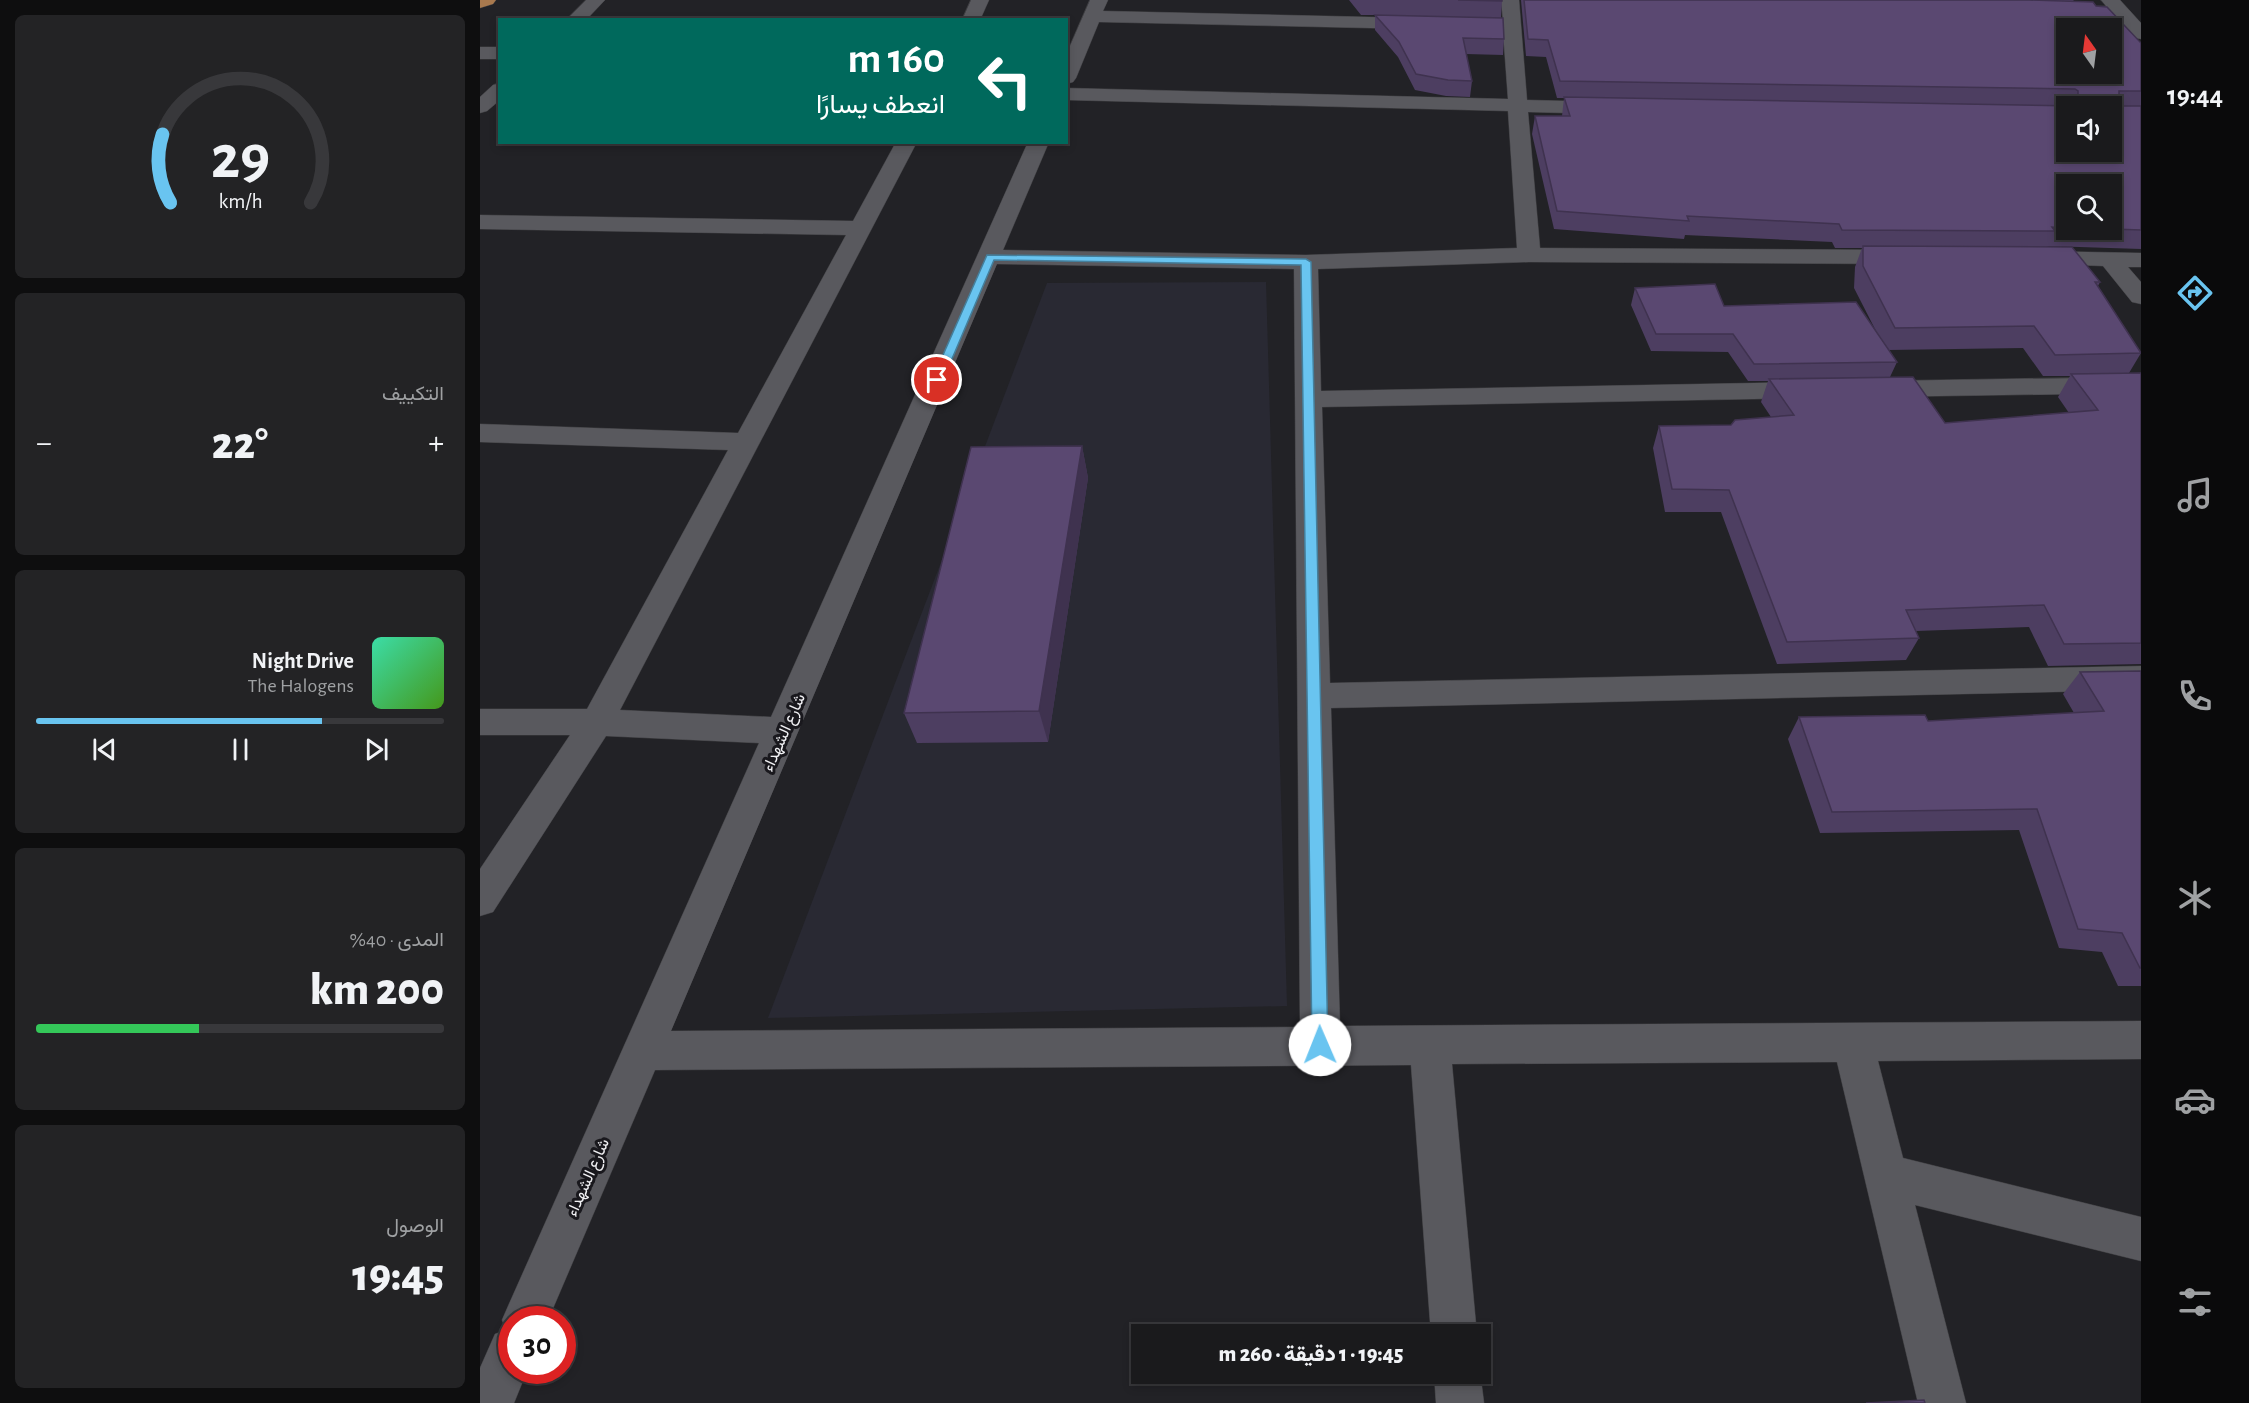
<!DOCTYPE html>
<html lang="ar">
<head>
<meta charset="utf-8">
<style>
	body { margin:0; font-family:"Alegreya Sans",Vazirmatn,sans-serif; background:#232325; color:#f1f3f6; direction:rtl; height:100vh; display:flex; flex-direction:column; font-size:22px; white-space:nowrap }
	* { box-sizing:border-box; margin:0 }
	p { font-size:20px; color:#9fa1a3 }
	.icon { flex:none; width:33px; height:33px; fill:none; stroke:currentColor; stroke-width:2; stroke-linecap:round; stroke-linejoin:round }
	.map { position:relative; flex:1; overflow:hidden; direction:ltr }
	.details { display:flex; flex-direction:column; gap:15px; padding:15px; background:#0e0e0f; width:480px }
	.details>* { flex:none }
	.guide { position:absolute; left:18px; top:18px; width:570px; height:126px; border-radius:0px; box-shadow:0 3px 9px #0003,0 0 0 2px #38383b; direction:rtl; background:#00695c; color:#fff; overflow:hidden }
	.needle { width:39px; rotate:346deg }
	.fabs { position:absolute; left:1576px; top:18px; display:grid; gap:12px }
	.fabs a { display:grid; place-items:center; width:66px; height:66px; border-radius:0px; background:#1a1a1c; box-shadow:0 3px 9px #0003,0 0 0 2px #38383b; font-size:30px }
	.speed { position:absolute; left:18px; top:1306px; display:flex; gap:12px; font-size:30px; font-weight:700; text-align:center }
	.speed>* { display:grid; place-content:center; width:78px; height:78px; border-radius:50%; background:#1a1a1c; box-shadow:0 3px 9px #0003,0 0 0 2px #38383b; line-height:1 }
	.speed .limit { border:9px solid #d22; background:#fff; color:#111 }
	.pin { position:absolute; display:grid; place-items:center; width:51px; height:51px; color:#fff; margin:-26px; border:3px solid #fff; border-radius:50%; box-shadow:0 2px 6px #0007 }
	.me { position:absolute; width:66px; margin:-33px; rotate:359deg; stroke-linejoin:round; filter:drop-shadow(0 0 4px #0008) }
	.turn { display:flex; align-items:center; gap:21px; height:126px; padding:0 24px; font-size:27px }
	.turn .icon { width:78px; height:78px; stroke-width:2.5 }
	.turn b { display:block; font-size:42px; line-height:51px }
	.big { font-size:45px; font-weight:800; line-height:1.1 }
	.details .tile { flex:1; display:flex; flex-direction:column; justify-content:center; gap:9px; min-width:0; padding:0 21px; border-radius:9px; background:#232325 }
	.details .dial { align-items:center; gap:0 }
	.dial svg { height:156px; overflow:visible; fill:none; stroke:#38383b; stroke-width:7; stroke-linecap:round; text-anchor:middle }
	.dial text { fill:#f1f3f6; stroke:none }
	.song { display:flex; align-items:center; gap:18px }
	.cover { width:72px; height:72px; border-radius:9px; background:linear-gradient(135deg,hsl(160 70% 55%),hsl(100 70% 35%)) }
	.played { height:6px; border-radius:3px; background:linear-gradient(90deg,#69c4f0 70%,#38383b 70%) }
	.keys { display:flex; justify-content:space-around; direction:ltr }
	.heat { display:flex; justify-content:space-between; align-items:center; font-size:33px; direction:ltr }
	.charge { height:9px; border-radius:4px; background:linear-gradient(90deg,#34c759 40%,#38383b 0) }
	.trip { position:absolute; left:651px; top:1324px; width:360px; height:60px; border-radius:0px; background:#1a1a1c; box-shadow:0 3px 9px #0003,0 0 0 2px #38383b; font-weight:800; line-height:60px; text-align:center; direction:rtl }
	main { display:flex; flex:1; min-height:0 }
	.tab-bar { display:flex; flex-direction:column; width:108px; justify-content:space-around; align-items:center; background:#0a0a0b; color:#9fa1a3 }
	.tab-bar .icon { width:42px; height:42px }
	.tab-bar .on { color:#69c4f0 }
	.tab-bar b { font-size:27px; color:#f1f3f6 }
	.map>svg:first-child { display:block }
</style>
</head>
<body>
<main>
<nav class="tab-bar">
<b>19:44</b>
<svg class="icon on" aria-label="directions" viewBox="0 0 24 24"><path d="M12 3l9 9-9 9-9-9zM9 14v-3h6M13 9l2 2-2 2"/></svg>
<svg class="icon" aria-label="music" viewBox="0 0 24 24"><path d="M9 18V5l10-2v13"/><circle cx="6" cy="18" r="3"/><circle cx="16" cy="16" r="3"/></svg>
<svg class="icon" aria-label="phone" viewBox="0 0 24 24"><path d="M5 4h4l2 5-3 2q2 4 5 5l2-3 5 2v4C11 20 4 13 5 4z"/></svg>
<svg class="icon" aria-label="climate" viewBox="0 0 24 24"><path d="M12 3v18M4 7l16 10M4 17L20 7"/></svg>
<svg class="icon" aria-label="car" viewBox="0 0 24 24"><path d="M5 17H2v-5l4-1 3-4h7l3 4 3 1v5h-3M9 17h6M6 11h13"/><circle cx="7" cy="17" r="2"/><circle cx="17" cy="17" r="2"/></svg>
<svg class="icon" aria-label="filters" viewBox="0 0 24 24"><path d="M4 7h16M4 17h16"/><circle cx="9" cy="7" r="2"/><circle cx="15" cy="17" r="2"/></svg>
</nav>
<div class="map">
<svg width="1661" height="1403" viewBox="0 0 1661 1403">
	<rect width="100%" height="100%" fill="#222226"/>
	<path fill="#292933" d="M786,282l21,724 -519,12 279,-735z"/>
	<g fill="none" stroke-linecap="round" stroke-linejoin="round">
		<defs>
			<path id="minor" d="M106,0h19l-19,20h-20z
				M491,0h18l-9,20h-18z
				M610,0h18l-5,11 400,9 -2,-20h18l8,100 81,2 7,2 3,4 -3,4 -7,2 -80,-2 12,136 364,2 8,2 4,5 -4,5 -8,2 -375,-2 -211,7 3,122 490,-9 9,2 4,6 -4,6 -9,2 -489,9 8,276 811,-17v24l-810,18 9,318 801,-5v38l-263,2 25,97 238,59v44l-226,-56 51,198h-48l-81,-341 -385,2 25,271h-46l-20,-270 -756,5 -107,250h-36v51h15l-13,32h-34v-35l15,-34 11,-4 -4,-10 7,-16 250,-561 -153,-7 -113,176 -13,4v-47l90,-134h-90v-26h107l141,-259 -248,-8v-18l258,9 108,-198 -366,-6v-14l373,6 43,-79h21l-297,568 151,7 257,-575h21l-46,108 303,5 211,-7 -9,-137 -442,-11v-12l442,11 -5,-68 -404,-9 -23,56 -3,4 -7,2v-29zM517,264l297,5 6,758 -629,4z
				M1621,0h19l21,23v16l-6,-1 -19,-21 -48,-1 -6,-1 -3,-4 3,-4 44,-1z
				M0,47h20v12h-20z
				M20,83v17l-13,11 -7,2v-16l13,-12z
				M1556,251l105,2v14h-13l13,15v22l-9,-2 -29,-36 -75,-3 -4,-5 4,-5z
				M1661,377v16l-264,4 -9,-2 -4,-6 4,-6 9,-2z
				M1000,1371l4,32h-48l-2,-29h46z"/>
			<path id="trunk" d="M0,0h16l-3,4 -13,4z"/>
		</defs>
		<use href="#minor" stroke="#3e3e41" stroke-width="1"/>
		<use href="#trunk" stroke="#3e3e41" stroke-width="1"/>
		<use href="#minor" fill="#59595e" fill-rule="evenodd"/>
		<use href="#trunk" fill="#a8794e" fill-rule="evenodd"/>
	</g>
	<path fill="#4d3e61" fill-rule="evenodd" d="M869,0h153l-1,18 3,21 -1,16 -37,-1 6,27 -2,16 -24,-1 -31,-6 -17,-33 -23,-27v-15h-14z
		M1041,0h553l-1,1 23,5 45,37v206l-93,-3 -1,1 53,35 -2,4 43,67 -12,20h12v291l-93,2 -19,-39 -113,4 3,7 -13,22 -129,4 -56,-152h-56l-12,-64 6,-22 72,-1 40,-8 -10,-15 7,-21h-20l-20,-29 -77,-1 -20,-46 4,-17 89,18 152,25 -22,-43 1,-21 7,-19h-27l-3,-6 -147,-7 -1,4 -130,-10 -22,-95 3,-18h27l2,-18h-7l-11,-41 -20,-1zM1587,184l45,46h-45zM1543,348l20,28h27l-12,21 11,16 -124,10 -55,-46 7,-15 -8,-12z
		M602,446l6,32 -40,264 -131,1 -13,-30z
		M1661,671v315h-23l-16,-34 -43,-4 -40,-118 -199,3 -32,-94 11,-22 129,4 146,-8 -11,-19 17,-22z"/>
	<path fill="#3f324f" d="M602,446l6,32 -40,264 -9,-31z"/>
	<path fill="#5a4871" stroke="#3f324f" stroke-width="1.5" fill-rule="evenodd" d="M978,0h44v1z
		M1044,0h505l64,2 3,4 11,1 34,36v48h-22v15h22v124l-29,-1v-45h-45v44l-15,-1 3,4 -213,-1 -3,-6 -152,-8 2,5 -132,-10 -22,-95h35l-6,-19 512,9 2,-3v-12l-3,-2 -515,-8 -12,-41 -20,-1zM1587,28h45v46h-45zM1587,106h45v46h-45z
		M895,15l128,3 1,21 -41,-1 9,43 -24,-1 -32,-6 -17,-32z
		M1383,246l209,1 28,35h-5l46,71 -86,2 -21,-29 -139,2 -32,-62z
		M1235,284l9,22 132,-4 41,60 -143,2 -21,-30h-77l-21,-46z
		M1661,373v270l-77,1 -20,-39 -138,5 13,28 -132,4 -58,-152 -57,-1 -13,-63 72,-1 4,-5 59,-5 -25,-36 144,-2 32,46 153,-13 -27,-36z
		M602,446l-43,265 -135,2 67,-266z
		M1661,671v297h-1l-18,-35 -44,-4 -41,-120 -205,3 -33,-95 126,-2 3,6 176,-10 -24,-39z
		M1444,1400l1,3h-59z"/>
	<path fill="#69c4f0" stroke="#447f9c" stroke-width="1.5" d="M507,255l319,4 5,3 17,783 -2,6 -6,2 -6,-2 -2,-6 -11,-780 -307,-5 -51,120 -2,2h-8l-1,-2z"/>
	<g text-anchor="middle" stroke-width="6" stroke-linejoin="round" paint-order="stroke">
		<g font-size="16" fill="#f1f1f4" stroke="#19181d">
			<text transform="translate(303 732) rotate(-66)" y="6">شارع الشهداء</text>
			<text transform="translate(107 1177) rotate(-66)" y="6">شارع الشهداء</text>
		</g>
	</g>
</svg>
<div class="fabs">
<a><svg class="needle" viewBox="-14 -14 28 28"><path d="M0-13l5 13h-10z" fill="#e53935"/><path d="M0 13l5-13h-10z" fill="#9fa1a3"/></svg></a>
<a><svg class="icon" aria-label="sound" viewBox="0 0 24 24"><path d="M4 9h4l5-4v14l-5-4H4zM17 9q2 3 0 6"/></svg></a>
<a><svg class="icon" aria-label="search" viewBox="0 0 24 24"><circle cx="10" cy="10" r="6"/><path d="M15 15l6 6"/></svg></a>
</div>
<div class="speed"><div class="limit">30</div></div>
<div class="pin" style="left:457px;top:380px;background:#d93025"><svg class="icon" aria-label="arrive" viewBox="0 0 24 24"><path d="M6 21V4h12l-3 4 3 4H6"/></svg></div>
<svg class="me" style="left:840px;top:1045px" viewBox="-20 -20 40 40"><circle r="19" fill="#fff"/><path d="M0-13L10 11 0 6-10 11z" fill="#69c4f0"/></svg>
<div class="trip">19:45 · 1 دقيقة · 260 m</div>
<div class="guide">
<div class="turn"><svg class="icon" aria-label="left" viewBox="0 0 24 24"><path d="M17 20v-9H6M10 6l-5 5 5 5"/></svg><div><b>160 m</b>انعطف يسارًا</div></div>
</div>
</div>
<section class="details">
<div class="tile dial"><svg viewBox="0 0 100 80">
<path d="M14 69A42 42 0 1 1 86 69"/>
<path d="M14 69A42 42 0 0 1 10 34" stroke="#69c4f0"/>
<text x="50" y="56" font-size="32" font-weight="700">29</text>
<text x="50" y="72" font-size="11">km/h</text>
</svg></div>
<div class="tile"><p>التكييف</p>
<div class="heat"><a>−</a><b class="big">22°</b><a>+</a></div>
</div>
<div class="tile">
<div class="song"><i class="cover"></i><div><b>Night Drive</b><p>The Halogens</p></div></div>
<div class="played"></div>
<div class="keys"><svg class="icon" aria-label="previous" viewBox="0 0 24 24"><path d="M18 5L8 12l10 7zM5 5v14"/></svg><svg class="icon" aria-label="pause" viewBox="0 0 24 24"><path d="M8 5v14M16 5v14"/></svg><svg class="icon" aria-label="next" viewBox="0 0 24 24"><path d="M6 5l10 7-10 7zM19 5v14"/></svg></div>
</div>
<div class="tile"><p>المدى · 40%</p><b class="big">200 km</b><div class="charge"></div></div>
<div class="tile"><p>الوصول</p><b class="big">19:45</b></div>
</section>
</main>
</body>
</html>
